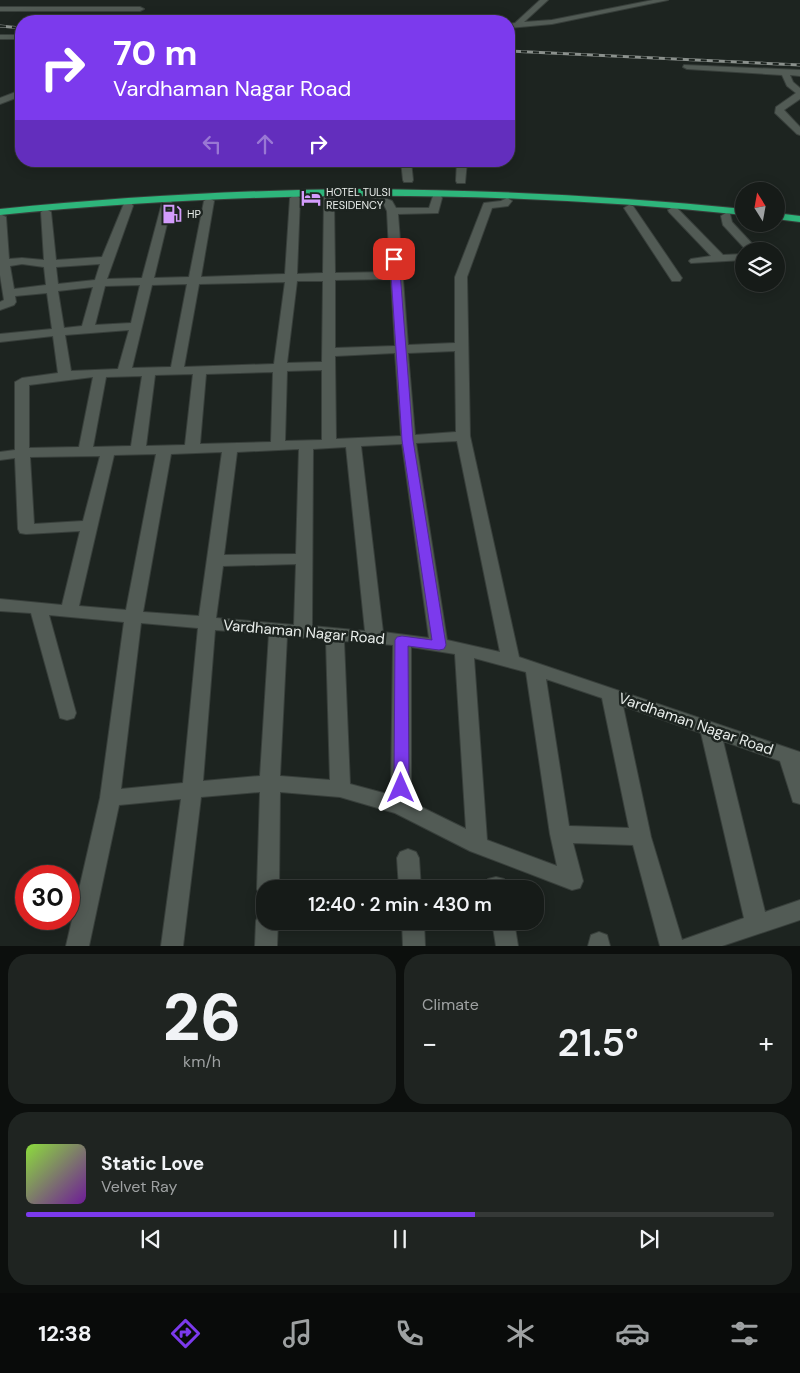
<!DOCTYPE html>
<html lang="en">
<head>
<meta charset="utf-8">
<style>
	body { margin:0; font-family:"DM Sans",sans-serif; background:#1f2421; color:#f1f3f6; height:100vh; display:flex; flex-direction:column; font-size:19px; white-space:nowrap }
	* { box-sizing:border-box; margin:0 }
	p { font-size:16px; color:#9ea1a2 }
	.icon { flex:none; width:28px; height:28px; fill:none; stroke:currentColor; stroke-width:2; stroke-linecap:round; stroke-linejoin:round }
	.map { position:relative; height:946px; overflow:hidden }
	.panel { display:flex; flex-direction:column; gap:8px; padding:8px; background:#0c0f0d; flex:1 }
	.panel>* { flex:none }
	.hud { position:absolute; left:15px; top:15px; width:500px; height:152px; border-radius:20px; box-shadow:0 2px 12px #0003,0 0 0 1px #353937; background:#7c3aed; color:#fff; overflow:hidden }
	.needle { width:32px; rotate:349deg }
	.controls { position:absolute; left:735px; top:182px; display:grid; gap:10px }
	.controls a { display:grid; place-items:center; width:50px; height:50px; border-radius:50%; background:#161b18; box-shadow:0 2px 12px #0003,0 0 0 1px #353937; font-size:25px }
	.speed { position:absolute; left:15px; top:865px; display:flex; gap:10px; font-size:25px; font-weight:700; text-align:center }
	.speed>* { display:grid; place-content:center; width:65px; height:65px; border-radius:50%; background:#161b18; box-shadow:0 2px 12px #0003,0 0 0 1px #353937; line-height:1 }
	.speed .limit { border:8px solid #d22; background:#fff; color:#111 }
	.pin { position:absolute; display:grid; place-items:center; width:42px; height:42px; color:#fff; margin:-21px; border-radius:10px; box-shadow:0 2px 8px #0006 }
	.me { position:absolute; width:55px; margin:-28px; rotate:0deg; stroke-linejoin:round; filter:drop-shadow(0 0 4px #0008) }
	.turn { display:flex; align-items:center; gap:18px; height:105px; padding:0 15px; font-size:22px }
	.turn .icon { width:65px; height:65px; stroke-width:2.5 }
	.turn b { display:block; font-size:35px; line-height:42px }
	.lanes { display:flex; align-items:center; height:48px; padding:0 15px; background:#0003; justify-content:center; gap:25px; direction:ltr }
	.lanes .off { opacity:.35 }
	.big { font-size:38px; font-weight:600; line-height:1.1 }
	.panel .card { flex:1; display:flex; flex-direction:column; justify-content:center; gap:8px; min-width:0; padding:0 18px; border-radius:20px; background:#1f2421 }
	.panel .dial { align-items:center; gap:0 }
	.dial b { font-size:65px; line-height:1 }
	.song { display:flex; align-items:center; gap:15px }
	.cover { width:60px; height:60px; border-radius:8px; background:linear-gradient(135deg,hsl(90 70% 55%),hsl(280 70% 35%)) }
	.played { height:5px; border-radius:2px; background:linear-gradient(90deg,#7c3aed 60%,#353937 60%) }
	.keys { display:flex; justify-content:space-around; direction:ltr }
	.heat { display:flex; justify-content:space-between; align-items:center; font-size:28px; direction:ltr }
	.panel .tiles { flex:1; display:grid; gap:8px; grid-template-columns:1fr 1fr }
	.card:last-child { grid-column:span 2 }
	.trip { position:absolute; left:256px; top:880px; width:288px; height:50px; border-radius:20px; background:#161b18; box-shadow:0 2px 12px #0003,0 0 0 1px #353937; font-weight:600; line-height:50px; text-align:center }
	.menu { display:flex; height:80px; justify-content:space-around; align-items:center; background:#090b0a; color:#9ea1a2 }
	.menu .icon { width:35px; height:35px }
	.menu .active { color:#7c3aed }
	.menu b { font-size:22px; color:#f1f3f6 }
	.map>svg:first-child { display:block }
</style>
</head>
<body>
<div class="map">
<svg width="800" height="946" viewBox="0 0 800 946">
	<rect width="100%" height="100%" fill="#1d2420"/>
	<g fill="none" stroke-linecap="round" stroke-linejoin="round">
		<defs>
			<path id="minor" d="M540,0h8l-24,22 28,-2 101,-20h15l-116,24 -43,4v-4l6,-1z
				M0,7h140l4,2 -4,2h-140z
				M131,15l85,4 4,2 -86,-2 -4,-2z
				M0,35h21v4h-21z
				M684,65l116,5v6l-10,-1 3,7 7,6v11l-16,11 16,17v8l-3,-1 -22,-21 1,-6 20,-14 -9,-7 -5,-11 -95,-6 -4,-2z
				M21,90v6l-21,8v-6z
				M401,161h10l2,19 -1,2h-8l-1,-2z
				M457,161h10l-2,22h-8l-1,-2z
				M374,193l18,8 4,7h33l4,-12h8l1,2 -4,15 -40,1 10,131 47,-2v-66l28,-72 1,-2 17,-2 6,-3 5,3 -4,5 -16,2 -25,69 3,159 49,221 281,95v52l-7,-2 -13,-41 -57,-20 42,171 35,-12v20l-78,26h-62l-27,-101 -60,-2 10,38 -3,7 -8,2 -102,-39 -75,-38 -55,-16 -60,-5 -1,97h-14v8l-5,-1 -3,-7 3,-97 -59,5 -18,149h-22l20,-147 -62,6 -30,141h-23l34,-148 24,-176 -75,-7 27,98 -2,5 -7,2 -7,-2 -29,-105 -31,-2v-12l62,6 18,-74 -54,3 -6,-1 -2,-4 -3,-71 -15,2v-8l15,-2v-68l7,-4 36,-5 -5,-37 -53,6v-8l52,-5 -5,-36 -32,3 1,6 -2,3 -14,5v-8l4,-2 -4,-25v-61l6,3 3,42 13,-1 22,2 -3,-48 5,-3 5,3 5,48 46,-3 21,-51 1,-2h8l1,2 -26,73 35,-1 20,-75 5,-3 4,1 1,2 -18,75 35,-1 15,-76 5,-3 5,3 -13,76 84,-3 5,-76 5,-3 5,3 -3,76 26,-1 1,-76 5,-3 5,3 1,76 55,-1 -3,-61 -3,-6 -15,-9zM22,264l22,3 2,18 -32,4 -4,-23zM100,264l-5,16 -37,4 -2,-17zM391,279l4,67 -60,2v-68zM297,281h26l-1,81 -35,1zM285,282l-11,82 -90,3 15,-83zM187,284l-16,83 -39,1 20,-83zM140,285l-9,38 -36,2 10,-39zM93,287l-11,39 -18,2 -6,-37zM129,330l-11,39 -47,2 -6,-36zM455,351l1,81 -41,3 -7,-82zM395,353l6,83 -65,3 -1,-83zM322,370v70l-37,1 2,-70zM273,372l-2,70 -71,2 6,-70zM193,374l-8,71 -39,1 9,-71zM142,376l-11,70 -38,1 13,-70zM93,377l-14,70 -50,1v-63zM457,441l43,211 -53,-12 -31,-197zM402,444l27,194 -46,-6 -22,-186zM346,447l19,184 -53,-5 1,-177zM299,449l-3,105 -72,1 13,-103zM222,452l-23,164 -56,-4 28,-158zM156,454l-30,156 -47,-4 35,-151zM100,456l-17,65 -49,3 -4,-67zM296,564l-2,61 -78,-7 7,-52zM141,623l57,5 -15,155 -62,6zM215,630l54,4 -9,142 -57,5zM287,636l39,4 4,140 -50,-4zM344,641l49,4 -2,150 -41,-11zM411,647l44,7 11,175 -55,-27zM474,658l52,14 24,162 7,32 -70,-26zM546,679l56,19 27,130 -60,-2zM623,706l78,27 43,185 -62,22 -31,-103z
				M629,205l4,1 49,72 -2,3h-8l-2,-3 -46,-70z
				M673,207l4,1 46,47 21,-1v6l-53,3 -2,-2 2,-2 20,-3 -42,-44 -1,-2z
				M726,213l4,1 2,8 27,29h-12l-24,-26 -2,-9z
				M408,849l8,3 3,6 2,31h-22l-2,-31 3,-6z
				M496,877l8,2 3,10h-22l3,-10z
				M265,912v9h13l-1,25h-22l1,-25 3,-7z
				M402,921h22l1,25h-22z
				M492,921h22l4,25h-22z
				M599,932l8,3 3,11h-22l3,-11z"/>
			<path id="highway" d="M361,189c128,1 256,7 383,20v6c-248,-26 -497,-25 -744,0v-6c120,-12 240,-19 361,-20z
				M776,213l24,3v6l-24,-3z"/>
		</defs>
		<use href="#minor" stroke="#383f3b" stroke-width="2"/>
		<use href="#highway" stroke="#383f3b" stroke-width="2"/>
		<use href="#minor" fill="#525b55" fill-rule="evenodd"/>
		<use href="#highway" fill="#2eb57b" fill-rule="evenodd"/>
		<defs>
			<path id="rail" d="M0,26l21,2
				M509,51l291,14"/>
		</defs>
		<use href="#rail" stroke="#8b918d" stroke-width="3"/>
		<use href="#rail" stroke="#1d2420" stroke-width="2" stroke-dasharray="6" stroke-linecap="butt"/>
	</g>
	<path fill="#7c3aed" stroke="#51269a" d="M394,256l5,3 14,181 33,205 -2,4 -5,1 -31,-4 1,142 -2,4 -6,2 -5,-2 -2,-4 1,-148 2,-3 5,-1 30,4 -30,-200 -12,-181z"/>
	<defs>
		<symbol id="hotel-bare" viewBox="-9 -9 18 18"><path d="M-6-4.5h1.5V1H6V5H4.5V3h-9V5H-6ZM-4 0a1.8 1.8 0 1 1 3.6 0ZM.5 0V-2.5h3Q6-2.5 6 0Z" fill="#d39cfc" stroke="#1d2420" stroke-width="2.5" paint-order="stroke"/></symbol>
		<symbol id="fuel-bare" viewBox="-9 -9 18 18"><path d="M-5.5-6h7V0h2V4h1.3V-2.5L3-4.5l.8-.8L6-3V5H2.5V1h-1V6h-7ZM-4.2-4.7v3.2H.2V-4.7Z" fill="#d39cfc" stroke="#1d2420" stroke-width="2.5" paint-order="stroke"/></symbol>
	</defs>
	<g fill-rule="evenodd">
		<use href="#hotel-bare" x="297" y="184" width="28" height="28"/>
		<use href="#fuel-bare" x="158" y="200" width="28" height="28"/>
	</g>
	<g text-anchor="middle" stroke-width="5" stroke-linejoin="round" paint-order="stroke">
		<g font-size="11" fill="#e8edea" stroke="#1d2420" text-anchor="start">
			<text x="326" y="196">HOTEL TULSI<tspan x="326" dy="13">RESIDENCY</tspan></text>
			<text x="187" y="218">HP</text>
		</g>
		<g font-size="15" fill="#e8edea" stroke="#1d2420">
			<text transform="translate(304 632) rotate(5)" y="5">Vardhaman Nagar Road</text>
			<text transform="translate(696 724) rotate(19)" y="5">Vardhaman Nagar Road</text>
		</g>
	</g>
</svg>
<div class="controls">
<a><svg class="needle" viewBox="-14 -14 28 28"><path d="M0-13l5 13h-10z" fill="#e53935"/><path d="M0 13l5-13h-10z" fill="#9ea1a2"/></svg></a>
<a><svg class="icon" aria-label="layers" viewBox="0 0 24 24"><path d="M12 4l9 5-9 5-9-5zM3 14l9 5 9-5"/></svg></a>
</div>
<div class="speed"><div class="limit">30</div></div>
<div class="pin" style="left:394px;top:259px;background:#d93025"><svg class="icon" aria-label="arrive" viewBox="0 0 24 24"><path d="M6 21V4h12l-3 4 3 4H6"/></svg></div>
<svg class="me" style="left:401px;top:788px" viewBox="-20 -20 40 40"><path d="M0-17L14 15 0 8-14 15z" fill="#7c3aed" stroke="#fff" stroke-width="4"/></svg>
<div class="trip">12:40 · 2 min · 430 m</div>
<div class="hud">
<div class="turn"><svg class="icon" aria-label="right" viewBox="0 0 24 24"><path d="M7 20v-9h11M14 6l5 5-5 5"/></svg><div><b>70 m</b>Vardhaman Nagar Road</div></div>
<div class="lanes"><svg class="icon off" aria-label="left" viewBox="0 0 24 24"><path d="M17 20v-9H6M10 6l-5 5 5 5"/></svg><svg class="icon off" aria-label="ahead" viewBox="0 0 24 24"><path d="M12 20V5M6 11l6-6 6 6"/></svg><svg class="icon" aria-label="right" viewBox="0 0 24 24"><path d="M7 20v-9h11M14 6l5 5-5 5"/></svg></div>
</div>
</div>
<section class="panel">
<div class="tiles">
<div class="card dial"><b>26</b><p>km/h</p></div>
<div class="card"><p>Climate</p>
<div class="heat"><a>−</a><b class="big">21.5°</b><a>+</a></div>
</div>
<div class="card">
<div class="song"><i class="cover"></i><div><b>Static Love</b><p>Velvet Ray</p></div></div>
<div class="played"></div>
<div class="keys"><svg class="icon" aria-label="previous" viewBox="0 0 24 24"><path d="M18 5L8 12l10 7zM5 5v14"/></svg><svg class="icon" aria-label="pause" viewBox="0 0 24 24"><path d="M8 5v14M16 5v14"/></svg><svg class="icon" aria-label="next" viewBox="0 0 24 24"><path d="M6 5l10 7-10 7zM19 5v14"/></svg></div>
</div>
</div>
</section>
<nav class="menu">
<b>12:38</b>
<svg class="icon active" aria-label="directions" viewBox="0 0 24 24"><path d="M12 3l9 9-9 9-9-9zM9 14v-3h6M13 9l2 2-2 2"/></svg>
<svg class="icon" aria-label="music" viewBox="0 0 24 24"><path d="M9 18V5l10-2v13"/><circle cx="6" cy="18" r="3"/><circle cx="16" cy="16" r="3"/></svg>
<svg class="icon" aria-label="phone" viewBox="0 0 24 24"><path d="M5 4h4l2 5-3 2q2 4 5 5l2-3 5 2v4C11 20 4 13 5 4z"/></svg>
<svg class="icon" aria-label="climate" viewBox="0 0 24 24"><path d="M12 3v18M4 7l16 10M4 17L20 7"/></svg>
<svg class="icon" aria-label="car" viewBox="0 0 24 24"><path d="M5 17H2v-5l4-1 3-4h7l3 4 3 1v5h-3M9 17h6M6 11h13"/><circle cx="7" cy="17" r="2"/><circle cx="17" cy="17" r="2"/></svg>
<svg class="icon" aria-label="filters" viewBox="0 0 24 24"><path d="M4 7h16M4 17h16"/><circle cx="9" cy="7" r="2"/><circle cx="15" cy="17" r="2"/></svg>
</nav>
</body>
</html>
